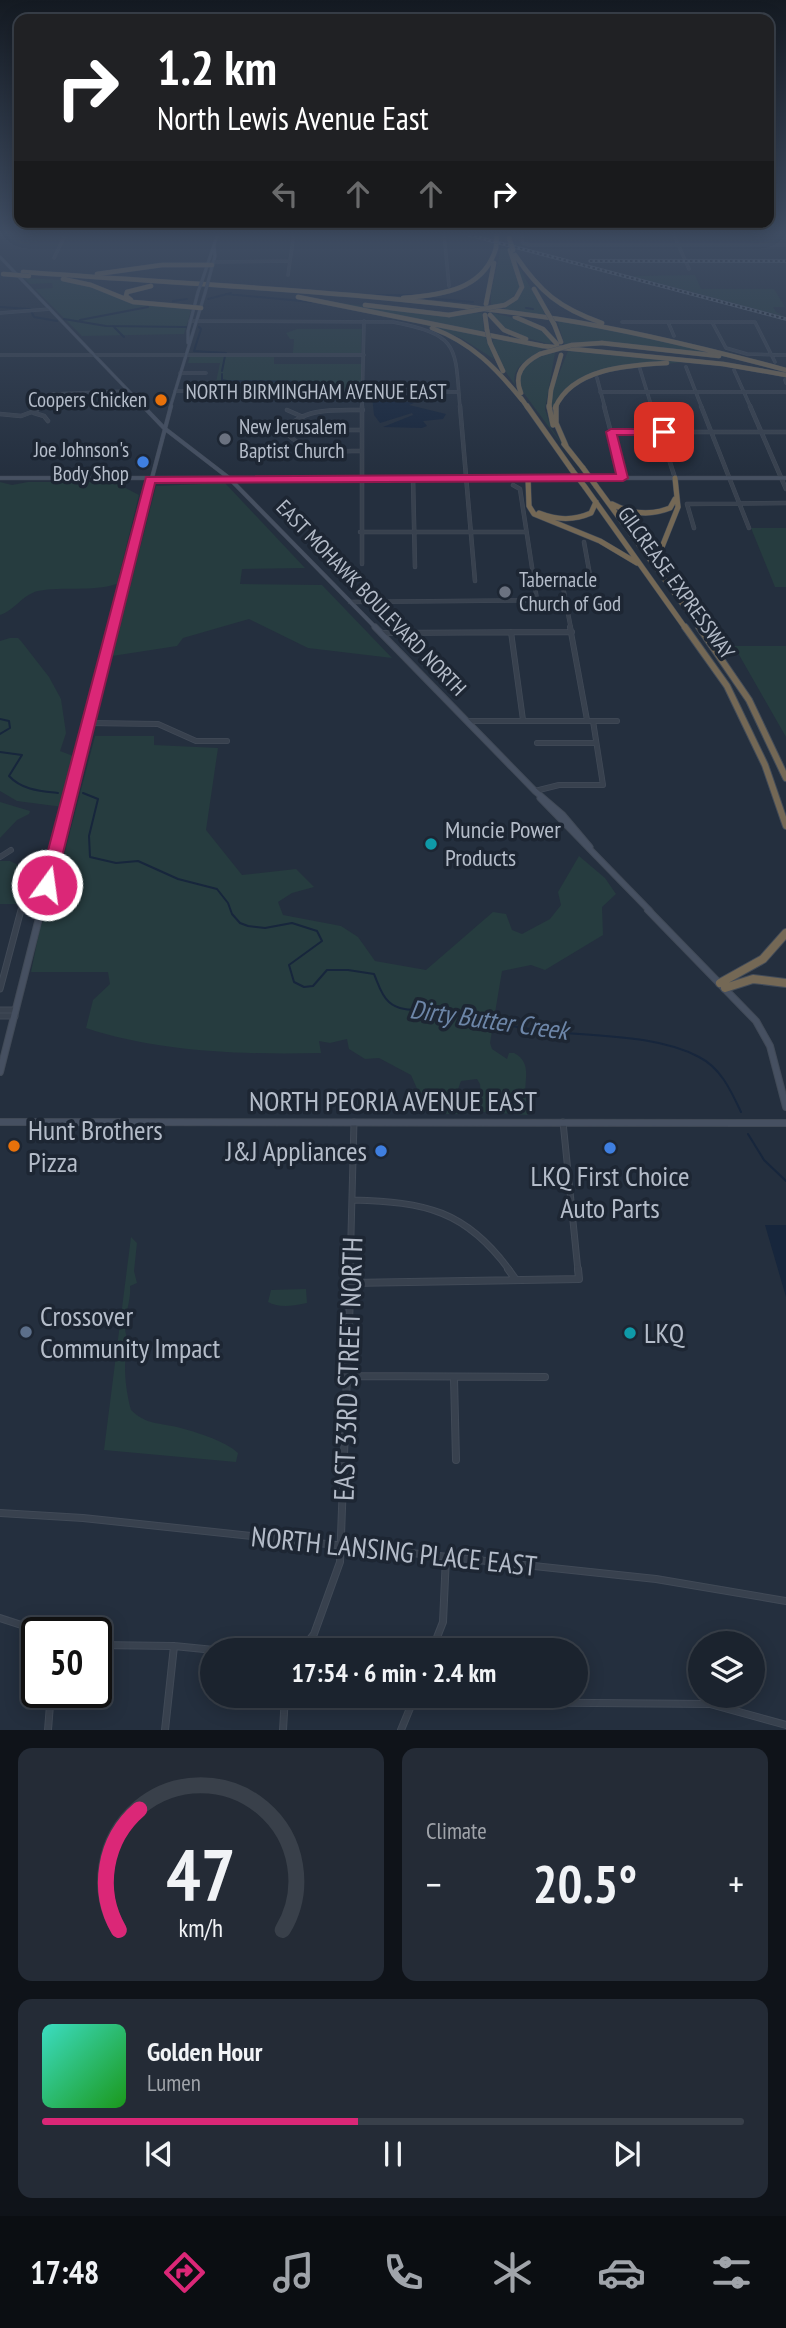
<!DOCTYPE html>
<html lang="en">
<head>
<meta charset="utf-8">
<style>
	body { margin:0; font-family:"PT Sans Narrow",sans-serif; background:#242b36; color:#f1f3f6; height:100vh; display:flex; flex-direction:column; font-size:26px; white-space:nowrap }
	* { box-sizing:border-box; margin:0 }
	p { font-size:23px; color:#a0a4aa }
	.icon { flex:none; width:38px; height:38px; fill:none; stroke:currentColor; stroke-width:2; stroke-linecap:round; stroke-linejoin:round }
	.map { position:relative; height:1730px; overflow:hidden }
	.drawer { display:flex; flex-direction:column; gap:18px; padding:18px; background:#0f1319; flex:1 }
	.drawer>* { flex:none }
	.hud { position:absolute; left:14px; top:14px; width:760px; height:214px; border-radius:14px; box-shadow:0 4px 18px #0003,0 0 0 2px #39404a; background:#202124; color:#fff; overflow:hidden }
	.tools { position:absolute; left:688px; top:1631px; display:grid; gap:14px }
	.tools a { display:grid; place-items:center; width:77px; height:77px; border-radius:50%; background:#1b232e; box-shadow:0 4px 18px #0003,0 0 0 2px #39404a; font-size:35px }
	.speed { position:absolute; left:21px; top:1617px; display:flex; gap:14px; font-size:35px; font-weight:700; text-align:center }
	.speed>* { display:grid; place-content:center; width:91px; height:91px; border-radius:50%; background:#1b232e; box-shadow:0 4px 18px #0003,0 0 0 2px #39404a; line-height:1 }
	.speed .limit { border:4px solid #111; border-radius:10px; background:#fff; color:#111 }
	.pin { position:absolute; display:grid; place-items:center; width:60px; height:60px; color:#fff; margin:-30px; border-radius:14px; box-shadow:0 4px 10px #0006 }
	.me { position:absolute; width:77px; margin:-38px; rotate:14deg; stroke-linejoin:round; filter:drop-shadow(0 0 5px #0008) }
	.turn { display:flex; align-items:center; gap:24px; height:147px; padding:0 28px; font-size:32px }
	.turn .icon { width:91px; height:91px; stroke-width:2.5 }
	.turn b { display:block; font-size:49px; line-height:60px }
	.lanes { display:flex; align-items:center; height:66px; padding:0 28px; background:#0003; justify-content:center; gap:35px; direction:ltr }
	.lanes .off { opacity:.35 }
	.big { font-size:52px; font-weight:700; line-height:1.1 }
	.drawer .widget { flex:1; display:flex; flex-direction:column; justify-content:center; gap:10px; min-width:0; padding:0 24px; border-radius:14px; background:#242b36 }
	.drawer .dial { align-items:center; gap:0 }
	.dial svg { height:182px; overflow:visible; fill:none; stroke:#39404a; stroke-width:7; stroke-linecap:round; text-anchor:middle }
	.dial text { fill:#f1f3f6; stroke:none }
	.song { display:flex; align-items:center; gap:21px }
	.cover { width:84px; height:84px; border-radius:10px; background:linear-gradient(135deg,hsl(170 70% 55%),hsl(120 70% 35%)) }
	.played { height:7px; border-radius:4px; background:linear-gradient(90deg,#db2777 45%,#39404a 45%) }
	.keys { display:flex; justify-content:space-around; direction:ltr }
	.heat { display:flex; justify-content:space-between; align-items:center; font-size:38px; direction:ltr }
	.drawer .tiles { flex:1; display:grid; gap:18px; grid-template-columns:1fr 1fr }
	.widget:last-child { grid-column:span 2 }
	.trip { position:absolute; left:200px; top:1638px; width:388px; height:70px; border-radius:35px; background:#1b232e; box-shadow:0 4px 18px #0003,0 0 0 2px #39404a; font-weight:700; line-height:70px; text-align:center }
	.menu { display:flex; height:112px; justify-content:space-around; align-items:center; background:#0b0e12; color:#a0a4aa }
	.menu .icon { width:49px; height:49px }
	.menu .current { color:#db2777 }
	.menu b { font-size:32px; color:#f1f3f6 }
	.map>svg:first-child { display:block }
</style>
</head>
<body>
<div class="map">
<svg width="786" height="1730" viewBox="0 0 786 1730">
	<rect width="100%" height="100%" fill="#242f3e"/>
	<path fill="#263c3f" d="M501,247l7,2 12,38c-8,13 -14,17 -29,18v-12z
		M519,267l26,47 -2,2 -41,-5 21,-20z
		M695,275l6,14h73l11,18h-12l3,5 10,5 -154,-41z
		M24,278l40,2 20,4 45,18 55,5 7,4 -7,23 -102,2 -47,-47 18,-1 -1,-5 -22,1z
		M327,301l104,14 51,-2 2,17 -4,3z
		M493,313c23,5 43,10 59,28l-2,3c-19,-5 -52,-11 -57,-31z
		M560,321l111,20 61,17c-56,-10 -110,-18 -167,-12l-7,-23z
		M419,323l66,13 9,23 -33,-21z
		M297,329h65l-1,24h-68l1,-14h-4l-4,-6z
		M495,339l49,9c-13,11 -33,16 -29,37l-12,-17 -11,-27z
		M568,351l115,11 -82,10 -36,18 -14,19 1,-18z
		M555,353l-10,56 6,19 29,41 -60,-81 -2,-12c10,-14 21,-21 37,-23z
		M190,356l84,1v7h88l-1,26h-96l1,-8h-50l4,-19h-32z
		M0,482l12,3 16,-3h86l25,13 -22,89c-26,8 -54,2 -79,7 -16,4 -23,19 -38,24z
		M225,483l80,85 -63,1 -2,15 82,1 70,73 -84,-10 -59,-29 -66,19 -6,8 -65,10 44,-170z
		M751,528h35v59h-11z
		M10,638h8l3,3 28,36 12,22 5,34 -6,18 16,6 -13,50 -46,-6 -17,-10v-150z
		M734,646h52v91z
		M95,736h59v9l64,3 -12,82 36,45 54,-6 18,18 -22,6 -14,9 5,13 58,11 17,11 17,24 51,9 67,-58 13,2 6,16 10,4 28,-15 11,-14 -3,-13 21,-36 26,22 11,16 -14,13 1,28 -58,35 -14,-5 -29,6 -12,72 2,6 15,10 2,-6h5c21,11 7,31 13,48 1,4 3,7 4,10l-4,4 -45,-3 -2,-28 -3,-5 -16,2 -4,11 4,12v10h-22l-8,-14 -13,-9 -7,-16 -32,-17 -14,1 -16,-10 -2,-10 -17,4 -11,-2 2,12c-76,2 -163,-1 -235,-25l7,-28 17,-16 -2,-12h-77l9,-44 12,-27z
		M0,802l30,9 -1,3 -12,6 -17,18z
		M0,861h10l22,11 16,-9 2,2 -11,35 -4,4h-35z
		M131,1237l6,6 -3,28 3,12 -7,3c2,18 -12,42 0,57 -9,16 -4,49 1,67 13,13 25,13 41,16 19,4 54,15 66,27l-2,9 -132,-12z
		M271,1290l35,-1 1,14c-13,3 -29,5 -39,-1z"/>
	<path fill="#17263c" d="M384,395l50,2 -35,4 15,2 -5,2 37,9 -3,5 -20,2 4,5 -5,2 -39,-1 30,-12 -1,-2 -32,10 -6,-8 -2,-19z
		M765,1225h21v72z"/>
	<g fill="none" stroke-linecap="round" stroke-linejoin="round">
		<path stroke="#17263c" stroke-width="2" d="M226,294l86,8
			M377,295h40
			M425,298l48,4
			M208,299l23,-6
			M173,301l14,-2
			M0,307l30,2
			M526,308l7,1
			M32,313l2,4 23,4
			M64,319l42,7 80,1
			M80,320l68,-13
			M113,326l11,11
			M199,327l2,2 -7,22 32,2
			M222,371l3,-15
			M222,374v6l5,1 86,1 3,8
			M0,719l9,2 1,7 -10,6
			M0,752l22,3 -13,21c13,14 31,15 49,17
			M83,793l15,6 -9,37 1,21 26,6 22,-2 40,18 39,10 11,14 4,11 8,9 8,3 17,2 27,-5 25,8 5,10 -33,24 5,17 10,5 9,-1 14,-16h21l26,4c4,9 7,21 15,28 13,12 35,6 52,9 32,5 63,15 95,19 50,7 118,3 163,27 22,11 32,34 42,55
			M748,1134l16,26 22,21"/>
		<defs>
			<path id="street-far4" d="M444,233l5,53
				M521,233l2,10 6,2h257
				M673,233l16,36
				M54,258l12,-25
				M213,262l76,-1
				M288,275l6,-42
				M0,313l50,-4
				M190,321l203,1c67,13 62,24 67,86
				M622,322h133l20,40
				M668,322l6,14
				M712,322l14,26 21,6 39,1
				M0,355h364
				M686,367l16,41
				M640,369l12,39
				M734,370l17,38
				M180,373h26
				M597,378l8,30
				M785,380l1,3
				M175,391l282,1
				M600,392h186
				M38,408l3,-10 11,-4 76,-3
				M362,408l2,-87"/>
			<path id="street-far3" d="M460,406l15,175
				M604,406l19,72
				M652,406l23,72
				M701,406l48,122
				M750,406l36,83
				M287,410l16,7
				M34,413l10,3 4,5
				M0,414l21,2 16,-6 1,-4
				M327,430h35
				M611,432h175
				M282,451l18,-7
				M362,451c-27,0 -59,4 -77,-20 16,-24 52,-21 78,-21
				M413,478l2,89
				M513,485l7,4 17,111
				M694,528l-7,-24 99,-1
				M360,532h166
				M362,564v-158
				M350,602l216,-2
				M571,629l-8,-42 28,-6 -7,-39"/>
			<path id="street-far2" d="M570,627l17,93
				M511,632l12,88
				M381,633l191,-1
				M467,721h150
				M88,723l70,1 38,17h31
				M537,743h58
				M535,791l24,-6h44l-10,-64
				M0,857l11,-7"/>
			<path id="street-far1" d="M0,989l21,-79
				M0,1010h15
				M0,1016h15
				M563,1122l15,149
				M353,1200c72,2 113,10 157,71
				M350,1271l4,-149"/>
			<path id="street" d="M508,1269l8,11
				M351,1283l228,-4 -1,-10
				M348,1376l197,1
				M454,1378l2,82
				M0,1513l83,5 573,61 130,22
				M0,1618l46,15
				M96,1645l78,1 40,4
				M302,1650l12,-16 26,-72 11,-293
				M432,1650l11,-28 3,-65
				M471,1696l20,6 219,2 76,21
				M48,1730l3,-38
				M165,1730l9,-84
				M283,1730l2,-34
				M401,1730l14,-34"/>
			<path id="secondary-far3" d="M0,257l145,151
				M202,281l16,-48
				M208,282l7,-26 -1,-9
				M188,343v-12l10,-39
				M170,408l35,-115"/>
			<path id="secondary-far2" d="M143,406l21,22 65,50 148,151
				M0,478h69
				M68,478h718
				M112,629l59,-223"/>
			<path id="secondary-far1" d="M375,627l160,164 28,24 27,32
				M540,798l110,113
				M40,911l72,-284"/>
			<path id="secondary" d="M648,910l108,111 14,25 16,61
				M0,1072l41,-162
				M0,1122l786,1"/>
			<path id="highway-far3" d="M515,255c25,37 44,53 87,68
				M23,272c178,13 358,20 535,47 77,12 153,31 228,51
				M97,274l65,-9h50
				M63,279l28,6 42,17 68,6
				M534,289l13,23
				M298,297l245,49 180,18 63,11
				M403,298c39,-3 81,-8 93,-50
				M131,300l-5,-4 1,-4 24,-6
				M486,304l8,-41
				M365,305l84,10
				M505,305l11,-7 6,-11 -12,-37
				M485,315l2,15
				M490,315l14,15 22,9
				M515,317l28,12 14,15
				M554,324l7,18
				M432,328c40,15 64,40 90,72
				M490,343l13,28
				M602,343l117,13
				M521,393c-8,-19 2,-30 19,-39
				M521,398l7,10
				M549,408l2,-18 10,-35
				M555,408c17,-40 74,-43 112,-45"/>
			<path id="highway-far2" d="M527,406l45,64
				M549,406l4,19
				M556,406v17l10,23
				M564,444l19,24
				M528,478l1,28 5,8 66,27 37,22
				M596,486l105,143
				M585,487l101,142
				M612,504c19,10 38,12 58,4l5,-9
				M539,513c18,7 34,8 52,0l5,-11
				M664,577l-4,-25 18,-45 -3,-29"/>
			<path id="highway-far1" d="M685,627l42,59 38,79 21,61
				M699,627l50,73 37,78"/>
			<path id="highway" d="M720,983l43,-24 23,-26
				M725,988l28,-9 33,4"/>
		</defs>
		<use href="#street-far4" stroke="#414a57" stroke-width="3.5"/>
		<use href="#street-far3" stroke="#414a57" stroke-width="4.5"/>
		<use href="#street-far2" stroke="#414a57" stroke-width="6"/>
		<use href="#street-far1" stroke="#414a57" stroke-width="7"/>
		<use href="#street" stroke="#414a57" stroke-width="8"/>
		<use href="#secondary-far3" stroke="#414a57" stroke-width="3.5"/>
		<use href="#secondary-far2" stroke="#414a57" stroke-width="4.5"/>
		<use href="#secondary-far1" stroke="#414a57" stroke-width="7"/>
		<use href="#secondary" stroke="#414a57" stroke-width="8"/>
		<use href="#highway-far3" stroke="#434c59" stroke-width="5"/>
		<use href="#highway-far2" stroke="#434c59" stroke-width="6"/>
		<use href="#highway-far1" stroke="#434c59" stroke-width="8"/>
		<use href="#highway" stroke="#434c59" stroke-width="10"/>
		<use href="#street-far4" stroke="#38414e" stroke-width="2.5"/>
		<use href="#street-far3" stroke="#38414e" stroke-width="3.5"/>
		<use href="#street-far2" stroke="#38414e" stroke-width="4.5"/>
		<use href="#street-far1" stroke="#38414e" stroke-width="5"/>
		<use href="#street" stroke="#38414e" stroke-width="6"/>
		<use href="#secondary-far3" stroke="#465061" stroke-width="2.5"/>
		<use href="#secondary-far2" stroke="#465061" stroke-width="3.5"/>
		<use href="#secondary-far1" stroke="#465061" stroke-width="5"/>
		<use href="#secondary" stroke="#465061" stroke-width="6"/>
		<use href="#highway-far3" stroke="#746855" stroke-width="4.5"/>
		<use href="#highway-far2" stroke="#746855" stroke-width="5"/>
		<use href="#highway-far1" stroke="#746855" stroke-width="6"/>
		<use href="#highway" stroke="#746855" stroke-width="8"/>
		<defs>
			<path id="rail" d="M462,233l324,86
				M590,261h196"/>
		</defs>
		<use href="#rail" stroke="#5a6575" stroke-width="3.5"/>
		<use href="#rail" stroke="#1d2633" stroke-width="2" stroke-dasharray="2.5" stroke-linecap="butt"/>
		<defs>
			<path id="secondary-bridge" d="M198,292l4,-11
				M205,293l3,-11"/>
			<path id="highway-bridge-far1" d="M509,238l4,12
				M496,248l1,-15
				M3,274l26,2
				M547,312l7,12
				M449,315l56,-10
				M487,330l3,13
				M540,354l32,-9 30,-2"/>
			<path id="highway-bridge" d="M583,468l13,18
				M572,470l13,17"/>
		</defs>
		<use href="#secondary-bridge" stroke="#414a57" stroke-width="3.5" stroke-linecap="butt"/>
		<use href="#highway-bridge-far1" stroke="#434c59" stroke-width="5" stroke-linecap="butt"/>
		<use href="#highway-bridge" stroke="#434c59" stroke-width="6" stroke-linecap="butt"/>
		<use href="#secondary-bridge" stroke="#465061" stroke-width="2.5"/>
		<use href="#highway-bridge-far1" stroke="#746855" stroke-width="4.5"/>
		<use href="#highway-bridge" stroke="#746855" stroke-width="5"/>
	</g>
	<linearGradient id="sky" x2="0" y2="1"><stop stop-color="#141a22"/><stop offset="0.49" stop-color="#3f4d63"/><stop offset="1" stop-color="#3f4d63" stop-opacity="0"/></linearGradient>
	<rect width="786" height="476" fill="url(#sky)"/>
	<path fill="#db2777" stroke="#8e194d" stroke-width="2" d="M611,429h53l5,3 -5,3h-47l11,43 -5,3 -468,2 -100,402 -8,5 -5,-1 -3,-4 107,-408 470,-3 -10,-42z"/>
	<g fill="#e8710a" stroke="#1d2633" stroke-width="2.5">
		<circle cx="161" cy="400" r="7"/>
		<circle cx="14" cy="1146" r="7"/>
	</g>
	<g fill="#6b7280" stroke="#1d2633" stroke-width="2.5">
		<circle cx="225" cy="439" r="7"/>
		<circle cx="505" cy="592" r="7"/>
	</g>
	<g fill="#3f7fe0" stroke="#1d2633" stroke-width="2.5">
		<circle cx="143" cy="462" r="7"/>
		<circle cx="610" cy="1148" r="7"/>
		<circle cx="381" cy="1151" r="7"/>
	</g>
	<g fill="#0f9aa8" stroke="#1d2633" stroke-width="2.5">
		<circle cx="431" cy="844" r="7"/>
		<circle cx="630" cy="1333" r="7"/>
	</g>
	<circle fill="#5c6f8a" stroke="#1d2633" stroke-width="2.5" cx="26" cy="1332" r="7"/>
	<g text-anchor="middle" stroke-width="7" stroke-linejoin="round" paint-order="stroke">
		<g font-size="21" fill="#b4bcc9" stroke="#1d2633">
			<text x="316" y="399">NORTH BIRMINGHAM AVENUE EAST</text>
			<text transform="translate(676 583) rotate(54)" y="7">GILCREASE EXPRESSWAY</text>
			<text transform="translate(371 598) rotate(46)" y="7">EAST MOHAWK BOULEVARD NORTH</text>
		</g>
		<g font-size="21" fill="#b4bcc9" stroke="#1d2633" text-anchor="end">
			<text x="147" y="407">Coopers Chicken</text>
			<text x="239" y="434" text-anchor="start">New Jerusalem<tspan x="239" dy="24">Baptist Church</tspan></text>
			<text x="129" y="457">Joe Johnson's<tspan x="129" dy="24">Body Shop</tspan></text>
			<text x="519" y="587" text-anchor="start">Tabernacle<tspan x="519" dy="24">Church of God</tspan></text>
		</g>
		<g font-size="24" fill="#b4bcc9" stroke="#1d2633" text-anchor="start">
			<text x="445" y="838">Muncie Power<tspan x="445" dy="28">Products</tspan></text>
		</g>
		<g font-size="26" font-style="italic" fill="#6d86a8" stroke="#1d2633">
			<text transform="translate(489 1020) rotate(8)" y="9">Dirty Butter Creek</text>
		</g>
		<g font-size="28" fill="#b4bcc9" stroke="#1d2633">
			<text x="393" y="1111">NORTH PEORIA AVENUE EAST</text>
			<text transform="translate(348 1369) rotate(-88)" y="10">EAST 33RD STREET NORTH</text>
			<text transform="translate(394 1551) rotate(6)" y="10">NORTH LANSING PLACE EAST</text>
		</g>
		<g font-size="28" fill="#b4bcc9" stroke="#1d2633" text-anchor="start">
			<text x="28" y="1140">Hunt Brothers<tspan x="28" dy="32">Pizza</tspan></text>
			<text x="367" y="1161" text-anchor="end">J&amp;J Appliances</text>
			<text x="610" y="1186" text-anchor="middle">LKQ First Choice<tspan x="610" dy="32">Auto Parts</tspan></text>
			<text x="40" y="1326">Crossover<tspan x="40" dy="32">Community Impact</tspan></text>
			<text x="644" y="1343">LKQ</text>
		</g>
	</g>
</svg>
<div class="tools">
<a><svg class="icon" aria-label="layers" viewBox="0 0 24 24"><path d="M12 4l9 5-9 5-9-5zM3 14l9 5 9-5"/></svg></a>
</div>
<div class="speed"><div class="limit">50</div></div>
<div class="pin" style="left:664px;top:432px;background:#d93025"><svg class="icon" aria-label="arrive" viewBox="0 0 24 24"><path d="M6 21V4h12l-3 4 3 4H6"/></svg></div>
<svg class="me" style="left:47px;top:885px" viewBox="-20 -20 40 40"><circle r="17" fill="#db2777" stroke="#fff" stroke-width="3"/><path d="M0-11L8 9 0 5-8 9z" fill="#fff"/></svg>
<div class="trip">17:54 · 6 min · 2.4 km</div>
<div class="hud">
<div class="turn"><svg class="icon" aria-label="right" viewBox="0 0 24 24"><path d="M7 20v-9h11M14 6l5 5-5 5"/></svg><div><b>1.2 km</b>North Lewis Avenue East</div></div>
<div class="lanes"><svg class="icon off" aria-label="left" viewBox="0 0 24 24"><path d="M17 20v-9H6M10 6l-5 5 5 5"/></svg><svg class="icon off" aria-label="ahead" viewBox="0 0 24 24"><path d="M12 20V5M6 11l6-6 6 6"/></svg><svg class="icon off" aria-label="ahead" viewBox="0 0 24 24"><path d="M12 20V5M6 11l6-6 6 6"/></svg><svg class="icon" aria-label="right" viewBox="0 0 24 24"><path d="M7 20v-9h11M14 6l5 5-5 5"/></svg></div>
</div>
</div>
<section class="drawer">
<div class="tiles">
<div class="widget dial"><svg viewBox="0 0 100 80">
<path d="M14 69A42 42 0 1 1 86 69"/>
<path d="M14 69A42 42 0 0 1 23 16" stroke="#db2777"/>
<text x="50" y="56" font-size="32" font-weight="700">47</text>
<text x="50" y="72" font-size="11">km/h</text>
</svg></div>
<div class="widget"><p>Climate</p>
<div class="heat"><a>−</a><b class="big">20.5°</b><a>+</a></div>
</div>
<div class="widget">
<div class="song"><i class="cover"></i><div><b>Golden Hour</b><p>Lumen</p></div></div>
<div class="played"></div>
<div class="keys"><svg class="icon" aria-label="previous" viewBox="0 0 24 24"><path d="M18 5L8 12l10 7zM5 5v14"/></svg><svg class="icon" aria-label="pause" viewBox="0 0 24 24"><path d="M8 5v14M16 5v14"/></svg><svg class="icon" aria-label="next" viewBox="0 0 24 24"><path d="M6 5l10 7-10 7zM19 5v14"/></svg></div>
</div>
</div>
</section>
<nav class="menu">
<b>17:48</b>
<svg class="icon current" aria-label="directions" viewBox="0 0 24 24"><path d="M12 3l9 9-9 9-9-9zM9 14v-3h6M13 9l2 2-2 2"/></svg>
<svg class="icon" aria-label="music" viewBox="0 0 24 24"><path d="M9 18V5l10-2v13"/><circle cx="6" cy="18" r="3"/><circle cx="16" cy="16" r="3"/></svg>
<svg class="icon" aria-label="phone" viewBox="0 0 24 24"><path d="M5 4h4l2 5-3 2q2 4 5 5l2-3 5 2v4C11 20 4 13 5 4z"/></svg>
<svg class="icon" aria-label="climate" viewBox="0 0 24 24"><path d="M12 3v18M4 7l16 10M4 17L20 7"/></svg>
<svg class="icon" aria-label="car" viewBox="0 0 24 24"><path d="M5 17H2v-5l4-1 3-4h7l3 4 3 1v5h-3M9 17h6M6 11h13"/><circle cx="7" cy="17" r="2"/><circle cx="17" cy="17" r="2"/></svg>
<svg class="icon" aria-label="filters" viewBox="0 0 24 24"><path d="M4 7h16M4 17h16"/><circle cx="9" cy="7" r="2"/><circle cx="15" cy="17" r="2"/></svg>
</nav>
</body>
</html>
